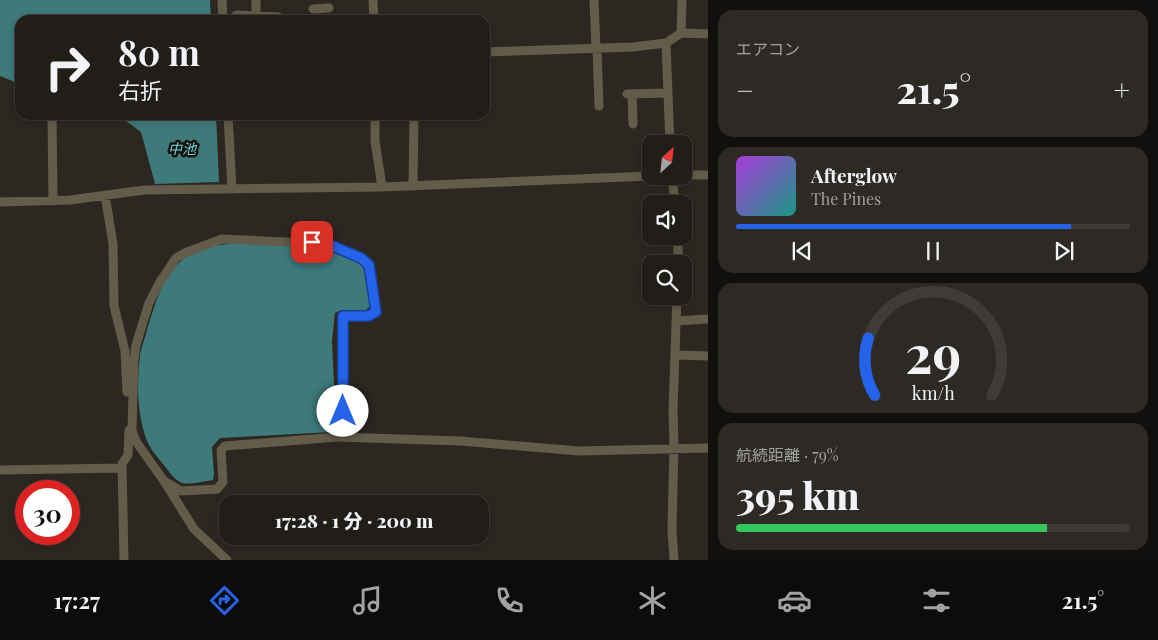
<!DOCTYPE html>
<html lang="ja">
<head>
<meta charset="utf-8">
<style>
	body { margin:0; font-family:"Playfair Display","Noto Sans JP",serif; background:#2d2a26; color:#f1f3f6; height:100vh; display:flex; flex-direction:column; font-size:19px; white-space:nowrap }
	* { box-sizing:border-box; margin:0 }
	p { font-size:16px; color:#a2a2a2 }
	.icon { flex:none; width:28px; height:28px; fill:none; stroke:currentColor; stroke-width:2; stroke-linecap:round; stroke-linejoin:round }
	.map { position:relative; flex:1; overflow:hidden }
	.details { display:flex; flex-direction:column; gap:10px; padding:10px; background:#12100e; width:450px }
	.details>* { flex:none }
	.hud { position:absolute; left:15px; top:15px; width:475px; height:105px; border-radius:15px; box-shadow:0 2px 8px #0003,0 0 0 1px #3e3b38; background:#211d19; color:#f1f3f6; overflow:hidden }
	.needle { width:32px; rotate:27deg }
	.buttons { position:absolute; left:642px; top:135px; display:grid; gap:10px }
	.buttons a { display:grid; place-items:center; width:50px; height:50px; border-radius:10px; background:#211d19; box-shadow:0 2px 8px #0003,0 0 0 1px #3e3b38; font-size:25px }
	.speed { position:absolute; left:15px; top:480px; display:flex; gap:10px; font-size:25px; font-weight:700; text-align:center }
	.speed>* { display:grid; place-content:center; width:65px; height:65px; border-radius:50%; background:#211d19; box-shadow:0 2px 8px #0003,0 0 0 1px #3e3b38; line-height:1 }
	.speed .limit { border:8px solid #d22; background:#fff; color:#111 }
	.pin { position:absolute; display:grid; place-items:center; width:42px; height:42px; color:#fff; margin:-21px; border-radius:10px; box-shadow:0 2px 8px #0006 }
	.me { position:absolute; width:55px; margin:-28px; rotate:0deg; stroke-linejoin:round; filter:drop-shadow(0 0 4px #0008) }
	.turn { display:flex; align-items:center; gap:18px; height:105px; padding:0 20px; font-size:22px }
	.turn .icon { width:65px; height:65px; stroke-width:2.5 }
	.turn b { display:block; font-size:35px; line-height:42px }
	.big { font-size:38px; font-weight:800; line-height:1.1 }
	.details .tile { flex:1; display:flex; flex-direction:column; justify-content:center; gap:8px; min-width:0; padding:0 18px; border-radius:15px; background:#2d2a26 }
	.details .dial { align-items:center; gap:0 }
	.dial svg { height:130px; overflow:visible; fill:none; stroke:#3e3b38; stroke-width:7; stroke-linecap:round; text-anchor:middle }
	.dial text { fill:#f1f3f6; stroke:none }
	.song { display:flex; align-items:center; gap:15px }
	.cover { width:60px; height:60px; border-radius:8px; background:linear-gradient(135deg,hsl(280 70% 55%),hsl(170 70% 35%)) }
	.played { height:5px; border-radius:2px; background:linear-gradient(90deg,#2563eb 85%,#3e3b38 85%) }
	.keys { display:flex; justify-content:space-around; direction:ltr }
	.heat { display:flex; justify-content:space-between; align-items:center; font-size:28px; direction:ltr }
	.charge { height:8px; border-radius:4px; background:linear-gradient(90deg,#34c759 79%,#3e3b38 0) }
	.trip { position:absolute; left:219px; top:495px; width:270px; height:50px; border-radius:15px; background:#211d19; box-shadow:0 2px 8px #0003,0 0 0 1px #3e3b38; font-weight:800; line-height:50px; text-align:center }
	.menu { display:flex; height:80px; justify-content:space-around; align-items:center; background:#0d0c0a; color:#a2a2a2 }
	.menu .icon { width:35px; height:35px }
	.menu .on { color:#2563eb }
	.menu b { font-size:22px; color:#f1f3f6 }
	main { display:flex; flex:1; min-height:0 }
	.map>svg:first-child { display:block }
</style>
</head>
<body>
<main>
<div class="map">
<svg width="708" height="560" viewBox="0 0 708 560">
	<rect width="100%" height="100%" fill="#2c2721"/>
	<path fill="#3e7a7a" d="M0,0h210l1,20h-191v64l-20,-8z
		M113,115h103l3,67 -64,2 -14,-52 -15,-11z
		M268,243c25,3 84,1 99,25 5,8 3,29 3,38l-7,7 -22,-3 -6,3 -3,28 4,85 -5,6 -111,6 -8,9 2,28 -1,5c-9,1 -22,5 -31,3 -8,-3 -14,-13 -19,-19 -8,-10 -16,-19 -19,-32 -7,-24 -7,-51 -4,-76 1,-9 5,-17 7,-26 8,-26 17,-60 42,-75 24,-14 52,-11 79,-12z"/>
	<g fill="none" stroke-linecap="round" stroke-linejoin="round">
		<path stroke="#635c4b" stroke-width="9" d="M222,0l1,20
			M373,0l1,20
			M594,0l2,49
			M313,9l16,-1
			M236,15l42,2v3
			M256,16v-16
			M681,33l27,1
			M666,43l4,101
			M597,49l2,57
			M485,52l148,-5 33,-4 15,-10 1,-33
			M627,94l41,-1
			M632,94l1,30
			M52,115l1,86
			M228,115l4,74
			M375,115v26l7,46
			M684,175h24
			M672,176l3,28
			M413,186l1,-71
			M105,195l8,49 1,62 11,45 2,41
			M0,202l70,-2 74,-10 238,-3 269,-11
			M678,236v28
			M676,321l32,-2
			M675,355l33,1
			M0,470l122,-2
			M164,481l17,10 36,-2 6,-7 -2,-32 4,-4 113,-9 123,4 118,10 129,-3
			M124,560l-2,-96 6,-9 1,-25
			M227,560l-33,-31 -30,-48 -27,-38 -5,-12 2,-70 2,-16 13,-42 11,-21 16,-24 11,-6 35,-13 106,5 33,14 8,7 7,47 -8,4h-25v114l-5,7
			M674,560l-2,-30 2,-85 -1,-35 4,-114"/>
	</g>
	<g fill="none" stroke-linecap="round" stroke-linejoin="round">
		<defs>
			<path id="route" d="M312,242l16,2 33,14 8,7 7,47 -8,4h-25v95"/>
		</defs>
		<use href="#route" stroke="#184099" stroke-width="12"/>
		<use href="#route" stroke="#2563eb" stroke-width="9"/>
	</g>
	<g text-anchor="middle" stroke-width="5" stroke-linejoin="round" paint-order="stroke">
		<g font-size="14" font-style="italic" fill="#71d3d3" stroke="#12110e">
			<text x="182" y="154">中池</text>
		</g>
	</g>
</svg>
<div class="buttons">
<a><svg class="needle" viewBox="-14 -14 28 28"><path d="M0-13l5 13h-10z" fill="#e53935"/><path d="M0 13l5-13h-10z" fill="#a2a2a2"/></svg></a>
<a><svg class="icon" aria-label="sound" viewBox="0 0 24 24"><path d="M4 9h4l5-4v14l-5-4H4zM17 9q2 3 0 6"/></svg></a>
<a><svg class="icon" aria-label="search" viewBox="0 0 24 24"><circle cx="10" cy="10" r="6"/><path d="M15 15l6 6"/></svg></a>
</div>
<div class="speed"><div class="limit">30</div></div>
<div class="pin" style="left:312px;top:242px;background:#d93025"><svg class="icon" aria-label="arrive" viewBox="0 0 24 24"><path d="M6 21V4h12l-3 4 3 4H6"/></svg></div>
<svg class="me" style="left:343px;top:411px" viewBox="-20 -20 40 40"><circle r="19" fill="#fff"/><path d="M0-13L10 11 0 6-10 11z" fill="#2563eb"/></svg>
<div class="trip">17:28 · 1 分 · 200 m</div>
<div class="hud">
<div class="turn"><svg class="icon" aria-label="right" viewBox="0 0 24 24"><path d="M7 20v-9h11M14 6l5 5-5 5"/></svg><div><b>80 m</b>右折</div></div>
</div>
</div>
<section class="details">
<div class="tile"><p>エアコン</p>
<div class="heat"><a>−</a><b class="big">21.5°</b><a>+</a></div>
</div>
<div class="tile">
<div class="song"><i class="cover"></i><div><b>Afterglow</b><p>The Pines</p></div></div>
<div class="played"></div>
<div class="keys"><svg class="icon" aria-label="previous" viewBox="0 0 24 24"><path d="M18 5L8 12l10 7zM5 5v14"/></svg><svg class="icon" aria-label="pause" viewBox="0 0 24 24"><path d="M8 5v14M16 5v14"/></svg><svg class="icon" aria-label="next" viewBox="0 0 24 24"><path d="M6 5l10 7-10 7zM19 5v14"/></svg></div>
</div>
<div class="tile dial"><svg viewBox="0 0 100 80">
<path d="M14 69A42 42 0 1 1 86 69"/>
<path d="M14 69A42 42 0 0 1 10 34" stroke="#2563eb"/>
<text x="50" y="56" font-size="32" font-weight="700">29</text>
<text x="50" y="72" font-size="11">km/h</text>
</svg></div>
<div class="tile"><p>航続距離 · 79%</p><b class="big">395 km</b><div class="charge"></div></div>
</section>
</main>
<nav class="menu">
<b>17:27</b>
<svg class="icon on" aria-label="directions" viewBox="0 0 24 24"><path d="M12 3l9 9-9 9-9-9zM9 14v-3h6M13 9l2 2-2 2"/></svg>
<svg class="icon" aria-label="music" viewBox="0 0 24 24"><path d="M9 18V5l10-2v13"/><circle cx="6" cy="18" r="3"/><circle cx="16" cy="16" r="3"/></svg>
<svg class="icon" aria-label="phone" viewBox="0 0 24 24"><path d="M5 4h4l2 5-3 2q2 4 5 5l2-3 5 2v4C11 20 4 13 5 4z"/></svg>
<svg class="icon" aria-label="climate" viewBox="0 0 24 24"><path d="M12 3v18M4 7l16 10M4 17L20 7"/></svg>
<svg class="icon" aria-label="car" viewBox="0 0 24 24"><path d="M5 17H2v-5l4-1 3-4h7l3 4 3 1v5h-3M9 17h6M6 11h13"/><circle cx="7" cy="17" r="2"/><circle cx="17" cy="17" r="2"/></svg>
<svg class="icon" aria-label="filters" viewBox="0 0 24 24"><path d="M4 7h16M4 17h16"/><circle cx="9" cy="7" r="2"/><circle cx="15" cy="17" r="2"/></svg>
<b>21.5°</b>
</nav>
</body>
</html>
